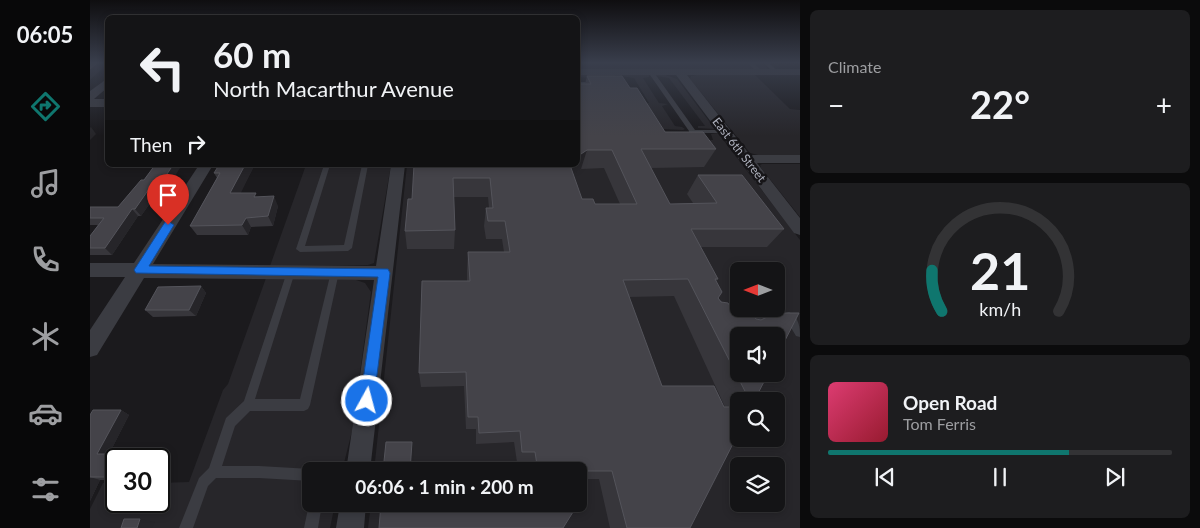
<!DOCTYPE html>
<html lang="en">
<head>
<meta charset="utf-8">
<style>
	body { margin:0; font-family:Lato,sans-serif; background:#1d1d1f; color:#f1f3f6; height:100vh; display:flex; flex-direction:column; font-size:19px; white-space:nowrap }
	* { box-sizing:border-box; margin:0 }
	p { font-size:16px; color:#9d9ea1 }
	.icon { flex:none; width:28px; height:28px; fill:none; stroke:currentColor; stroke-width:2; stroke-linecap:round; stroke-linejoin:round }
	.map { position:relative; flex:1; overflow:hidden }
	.drawer { display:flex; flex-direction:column; gap:10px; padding:10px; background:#0b0b0c; width:400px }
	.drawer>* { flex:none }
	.hud { position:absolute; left:15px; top:15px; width:475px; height:152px; border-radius:8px; box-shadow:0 2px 8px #0003,0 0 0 1px #333335; background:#141416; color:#f1f3f6; overflow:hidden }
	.needle { width:32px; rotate:270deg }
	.controls { position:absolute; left:640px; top:262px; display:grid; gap:10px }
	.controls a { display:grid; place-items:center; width:55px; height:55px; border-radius:8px; background:#141416; box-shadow:0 2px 8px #0003,0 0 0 1px #333335; font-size:25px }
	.speed { position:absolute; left:15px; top:448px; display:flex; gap:10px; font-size:25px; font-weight:700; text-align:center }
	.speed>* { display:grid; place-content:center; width:65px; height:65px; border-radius:50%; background:#141416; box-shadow:0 2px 8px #0003,0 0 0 1px #333335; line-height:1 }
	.speed .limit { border:2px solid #111; border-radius:8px; background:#fff; color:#111 }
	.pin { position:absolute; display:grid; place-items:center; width:42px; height:42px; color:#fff; margin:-51px -21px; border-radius:50% 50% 50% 0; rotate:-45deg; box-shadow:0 0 5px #0007 }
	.pin .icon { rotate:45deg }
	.me { position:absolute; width:55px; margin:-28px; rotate:7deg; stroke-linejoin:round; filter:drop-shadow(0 0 4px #0008) }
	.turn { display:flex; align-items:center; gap:18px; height:105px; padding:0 25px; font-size:22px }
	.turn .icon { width:65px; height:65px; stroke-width:2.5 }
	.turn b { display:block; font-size:35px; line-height:42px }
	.then { display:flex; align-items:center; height:48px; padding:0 25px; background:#0003; gap:10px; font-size:19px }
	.big { font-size:38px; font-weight:700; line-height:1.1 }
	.drawer .tile { flex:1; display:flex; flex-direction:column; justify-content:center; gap:8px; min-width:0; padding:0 18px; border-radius:8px; background:#1d1d1f }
	.drawer .dial { align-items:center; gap:0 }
	.dial svg { height:130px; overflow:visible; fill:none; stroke:#333335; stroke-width:7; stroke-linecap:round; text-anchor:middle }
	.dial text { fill:#f1f3f6; stroke:none }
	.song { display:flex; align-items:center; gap:15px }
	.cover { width:60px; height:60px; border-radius:8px; background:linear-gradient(135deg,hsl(340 70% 55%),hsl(350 70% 35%)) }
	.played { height:5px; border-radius:2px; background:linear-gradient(90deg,#0f766e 70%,#333335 70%) }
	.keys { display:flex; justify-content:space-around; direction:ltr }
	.heat { display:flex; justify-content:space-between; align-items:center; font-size:28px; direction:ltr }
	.trip { position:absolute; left:212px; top:462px; width:285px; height:50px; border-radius:8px; background:#141416; box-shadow:0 2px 8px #0003,0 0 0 1px #333335; font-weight:700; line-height:50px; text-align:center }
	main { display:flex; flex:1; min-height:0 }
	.menu { display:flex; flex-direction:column; width:90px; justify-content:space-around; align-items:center; background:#080809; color:#9d9ea1 }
	.menu .icon { width:35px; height:35px }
	.menu .selected { color:#0f766e }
	.menu b { font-size:22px; color:#f1f3f6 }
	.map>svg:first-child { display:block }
</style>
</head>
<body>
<main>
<nav class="menu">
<b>06:05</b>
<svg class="icon selected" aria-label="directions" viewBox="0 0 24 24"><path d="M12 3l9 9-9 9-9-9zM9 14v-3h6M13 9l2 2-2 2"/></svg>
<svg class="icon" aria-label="music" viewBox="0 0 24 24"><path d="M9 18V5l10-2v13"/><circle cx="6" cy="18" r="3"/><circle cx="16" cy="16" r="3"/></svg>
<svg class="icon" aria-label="phone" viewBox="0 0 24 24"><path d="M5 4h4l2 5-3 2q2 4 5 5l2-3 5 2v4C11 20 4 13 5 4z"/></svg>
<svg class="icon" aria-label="climate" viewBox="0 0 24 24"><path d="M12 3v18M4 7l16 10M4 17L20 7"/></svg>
<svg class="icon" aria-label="car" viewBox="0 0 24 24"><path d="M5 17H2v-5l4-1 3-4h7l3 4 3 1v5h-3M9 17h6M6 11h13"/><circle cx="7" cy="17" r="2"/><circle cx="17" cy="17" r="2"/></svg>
<svg class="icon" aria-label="filters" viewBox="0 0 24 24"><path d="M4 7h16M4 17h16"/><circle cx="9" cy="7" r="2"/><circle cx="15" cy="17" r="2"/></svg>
</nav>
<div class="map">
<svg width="710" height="528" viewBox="0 0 710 528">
	<rect width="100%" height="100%" fill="#1b1a1d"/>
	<path fill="#27262a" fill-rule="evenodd" d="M488,62h184l6,7h-190z
		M488,75h88l11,4 38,50 85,111v288h-432l3,-24h208v-33h-205l33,-306h171l92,-25h43l-2,-6 8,-1 -3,-4 -18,-1v-2h7l-36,-48 -20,-3v2l-6,1 16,25 9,1 -6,2 13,20 7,1 3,2 -2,1 -20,-1 -22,-26h8l-15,-25 -19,-3 1,5 -38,-3zM649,271h37v38h-37zM649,336h37v38h-37zM649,401h37v38h-37zM649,466h37v38h-37z
		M607,75h58l35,34 10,1v45h-42l-8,-2 -60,-74 1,-3z
		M672,164h38v53l-39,-49 -1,-3z
		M216,165h85l-17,98 -6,2 -98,1z
		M176,278l90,2 9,3 6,9 -19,139 -10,40h-31v33h24l-5,24h-240v-19l13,-26h13v18h43v-18l30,-1 34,-92 5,-6z"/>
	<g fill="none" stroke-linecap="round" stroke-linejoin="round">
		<path fill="#3b3c42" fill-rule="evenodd" d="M657,62h5l11,10 -5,1z
			M673,62h5l11,10 -5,1z
			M559,71h4l42,59h30l2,1v2h-38v-2l-41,-59z
			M507,82l3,2 -1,1 -19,1 -2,-2 2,-2z
			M234,165h6l-25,81 39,-1 18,-80h6l-16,83 -4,3 -48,1 -4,-3z
			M201,268l3,2 1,2 -40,127h45l31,-127 1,-2h6l1,2 -29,133 -2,4 -4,2h-54l-15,15 -13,40h37l52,3 5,2h-5v10l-52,-3h-43l-8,8 -15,42h-14l20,-50 10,-10 17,-50 18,-17 43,-129 1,-2z
			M653,312h32l3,1 2,3 -2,3 -3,1h-32l-3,-1 -2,-3 2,-3z
			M699,312c10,5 11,15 11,25l-4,-1 -12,-20 2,-3z
			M220,499l1,5h11l-4,24h-14z"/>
		<path fill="#3b3c42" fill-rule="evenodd" d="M488,69h222v6h-113l63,80h50v8h-43l43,55v17l-6,-2 -118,-158h-98z
			M18,78v9l-14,12h14v8h-18v-16z
			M109,165h14l-60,99 223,2 15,-101h14l-35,306h-24l28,-191 -230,-2 -47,77 -7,2v-27l35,-53h-35v-14h44z
			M250,504h26l-2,24h-28z"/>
	</g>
	<path fill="#37363b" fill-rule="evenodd" d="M497,76l43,12 35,44 51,17 -12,18 -53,1 19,36 23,-1 -6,-9 11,-19 86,54 -17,18h-66l17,32 -2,2 2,17 16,15 26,6 7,-6 -13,88h-15v31l-49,96h-80l-11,-49h-20v-8h-49l-2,-9h-11l-3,-20 -38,2v-15h-10l-2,-43 -43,1 -2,-14 48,-92v-11l1,-18h36l-2,-13h-16l-2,-13 2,-18h3l-1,-11h-34l1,33 -1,19h-47l-2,-18 7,-32 173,-115zM514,168l16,36h-25l-13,-5 -9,-25 8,-5zM584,296l51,111 -63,-21 -33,-89z
		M65,165l7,31h-7l-14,20h-3l-26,39h-22v-19l8,-11h-8v-18h28l26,-27z
		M163,168l-13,25 18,4 20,9 -5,20 -22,1 -3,8h-51l-7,-9 27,-48 -3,-5z
		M111,286l5,7 -10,23 -43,1 -8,-7z
		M31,410l8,5 -20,39h36l8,4 -37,1v21h-16l-10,21v-86z"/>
	<path fill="#262529" d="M8,62h10v2l-18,16v-11z
		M1,127l5,7 -6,6v-12z
		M497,150l-6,19 -18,12 5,-16h10v-9z
		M83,165h9l-20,31 -5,-7z
		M155,165h6l2,3 -17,35 -6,-10z
		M59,189l6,7 -14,20 -6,-7z
		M184,196l4,10 -5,20 -5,-10z
		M42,209l6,7 -26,39 -7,-7z
		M156,218l5,9 -3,8 -6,-10z
		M111,286l5,7 -10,23 -7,-6z
		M31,410l8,5 -22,43 -10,-4z
		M322,442l2,10 -1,19h-3z
		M55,454l8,4v1h-10z
		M0,477l10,3 -10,21z
		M50,519l15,3 -3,6h-15z"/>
	<path fill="#444349" stroke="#54545b" d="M0,62h8l-8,7z
		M497,76h35l8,12h7l28,44h38l13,17h-75l29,55 47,-1 -19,-28h44l42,54h-93l27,50h-3l7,13 -4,6 3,4 7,1 6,10h18l4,6 5,1 6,-3v-4h32l-23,45v-22h-37v38h29l-14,27h-4l-62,-122 -65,1 39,106h52l10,21h15v25l-49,96h-63l-15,-57h-74l-3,-19h-13l-2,-21 -41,2 -1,-16h-10l-2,-45 -47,1 3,-92h48l-2,-29h42l-5,-31h-17l-2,-13h7l-3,-30h-37l2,52 -50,1 3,-32h4l2,-34h156l12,34h11l2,5h42l-25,-54h-25l-9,6v-72h13z
		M65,165h18l-16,24h-8l-14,20h-3l-27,39h-15v-12l14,-18h-14v-11h28l23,-27h3z
		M129,165h26l-15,28h26l-2,4 20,-1 -6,20 -22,2 -4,7 -52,1 30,-53h-6z
		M111,286l-12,24h-44l13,-23z
		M3,410h28l-24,44h48l-2,5h-27v18h-26v-62z
		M296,442h26l-2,29h-27z
		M291,504h197l-15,24h-184z
		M34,519h16l-3,9h-16z"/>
	<linearGradient id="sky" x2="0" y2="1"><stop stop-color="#0f0e10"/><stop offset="0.46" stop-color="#393e4c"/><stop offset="1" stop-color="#393e4c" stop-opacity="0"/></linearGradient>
	<rect width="710" height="136" fill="url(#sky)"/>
	<path fill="#1a73e8" stroke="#114b97" d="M78,221l6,4 -25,41 239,3 2,4 -17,133 -6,2 -5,-2 -2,-5 18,-124 -242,-4 -2,-3 2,-3 29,-45z"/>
	<g text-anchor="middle" stroke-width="5" stroke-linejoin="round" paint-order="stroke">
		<g font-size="12" fill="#adb0bc" stroke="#161518">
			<text transform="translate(649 150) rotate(52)" y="4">East 6th Street</text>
		</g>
	</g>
</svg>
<div class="controls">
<a><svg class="needle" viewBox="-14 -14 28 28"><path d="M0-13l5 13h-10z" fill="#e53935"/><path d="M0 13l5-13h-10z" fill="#9d9ea1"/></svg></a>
<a><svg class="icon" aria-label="sound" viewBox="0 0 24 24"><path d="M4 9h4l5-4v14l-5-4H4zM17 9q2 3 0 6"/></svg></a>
<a><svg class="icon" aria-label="search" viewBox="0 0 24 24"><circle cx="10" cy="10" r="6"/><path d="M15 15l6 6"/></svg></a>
<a><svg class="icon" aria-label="layers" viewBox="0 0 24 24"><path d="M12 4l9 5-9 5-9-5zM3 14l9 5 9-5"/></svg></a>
</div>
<div class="speed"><div class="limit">30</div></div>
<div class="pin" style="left:78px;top:225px;background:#d93025"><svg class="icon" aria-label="arrive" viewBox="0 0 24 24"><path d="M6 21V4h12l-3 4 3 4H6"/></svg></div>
<svg class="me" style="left:277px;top:401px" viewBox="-20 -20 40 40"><circle r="17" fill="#1a73e8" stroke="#fff" stroke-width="3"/><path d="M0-11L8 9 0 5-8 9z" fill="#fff"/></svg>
<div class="trip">06:06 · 1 min · 200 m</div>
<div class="hud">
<div class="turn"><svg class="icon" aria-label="left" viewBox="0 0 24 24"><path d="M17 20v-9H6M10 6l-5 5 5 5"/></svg><div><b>60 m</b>North Macarthur Avenue</div></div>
<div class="then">Then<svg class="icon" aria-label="right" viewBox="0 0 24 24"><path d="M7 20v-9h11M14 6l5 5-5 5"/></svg></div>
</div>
</div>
<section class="drawer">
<div class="tile"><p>Climate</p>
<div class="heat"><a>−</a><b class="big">22°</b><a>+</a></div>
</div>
<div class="tile dial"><svg viewBox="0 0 100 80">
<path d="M14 69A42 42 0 1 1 86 69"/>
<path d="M14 69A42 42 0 0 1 8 44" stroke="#0f766e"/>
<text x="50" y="56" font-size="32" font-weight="700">21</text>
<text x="50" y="72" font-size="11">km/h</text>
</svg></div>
<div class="tile">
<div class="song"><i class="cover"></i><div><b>Open Road</b><p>Tom Ferris</p></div></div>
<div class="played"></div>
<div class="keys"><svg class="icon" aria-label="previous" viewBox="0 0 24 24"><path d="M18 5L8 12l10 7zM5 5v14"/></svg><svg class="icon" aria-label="pause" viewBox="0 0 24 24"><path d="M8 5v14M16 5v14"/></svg><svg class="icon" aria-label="next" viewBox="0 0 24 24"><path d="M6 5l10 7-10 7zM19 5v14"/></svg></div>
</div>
</section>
</main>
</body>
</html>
